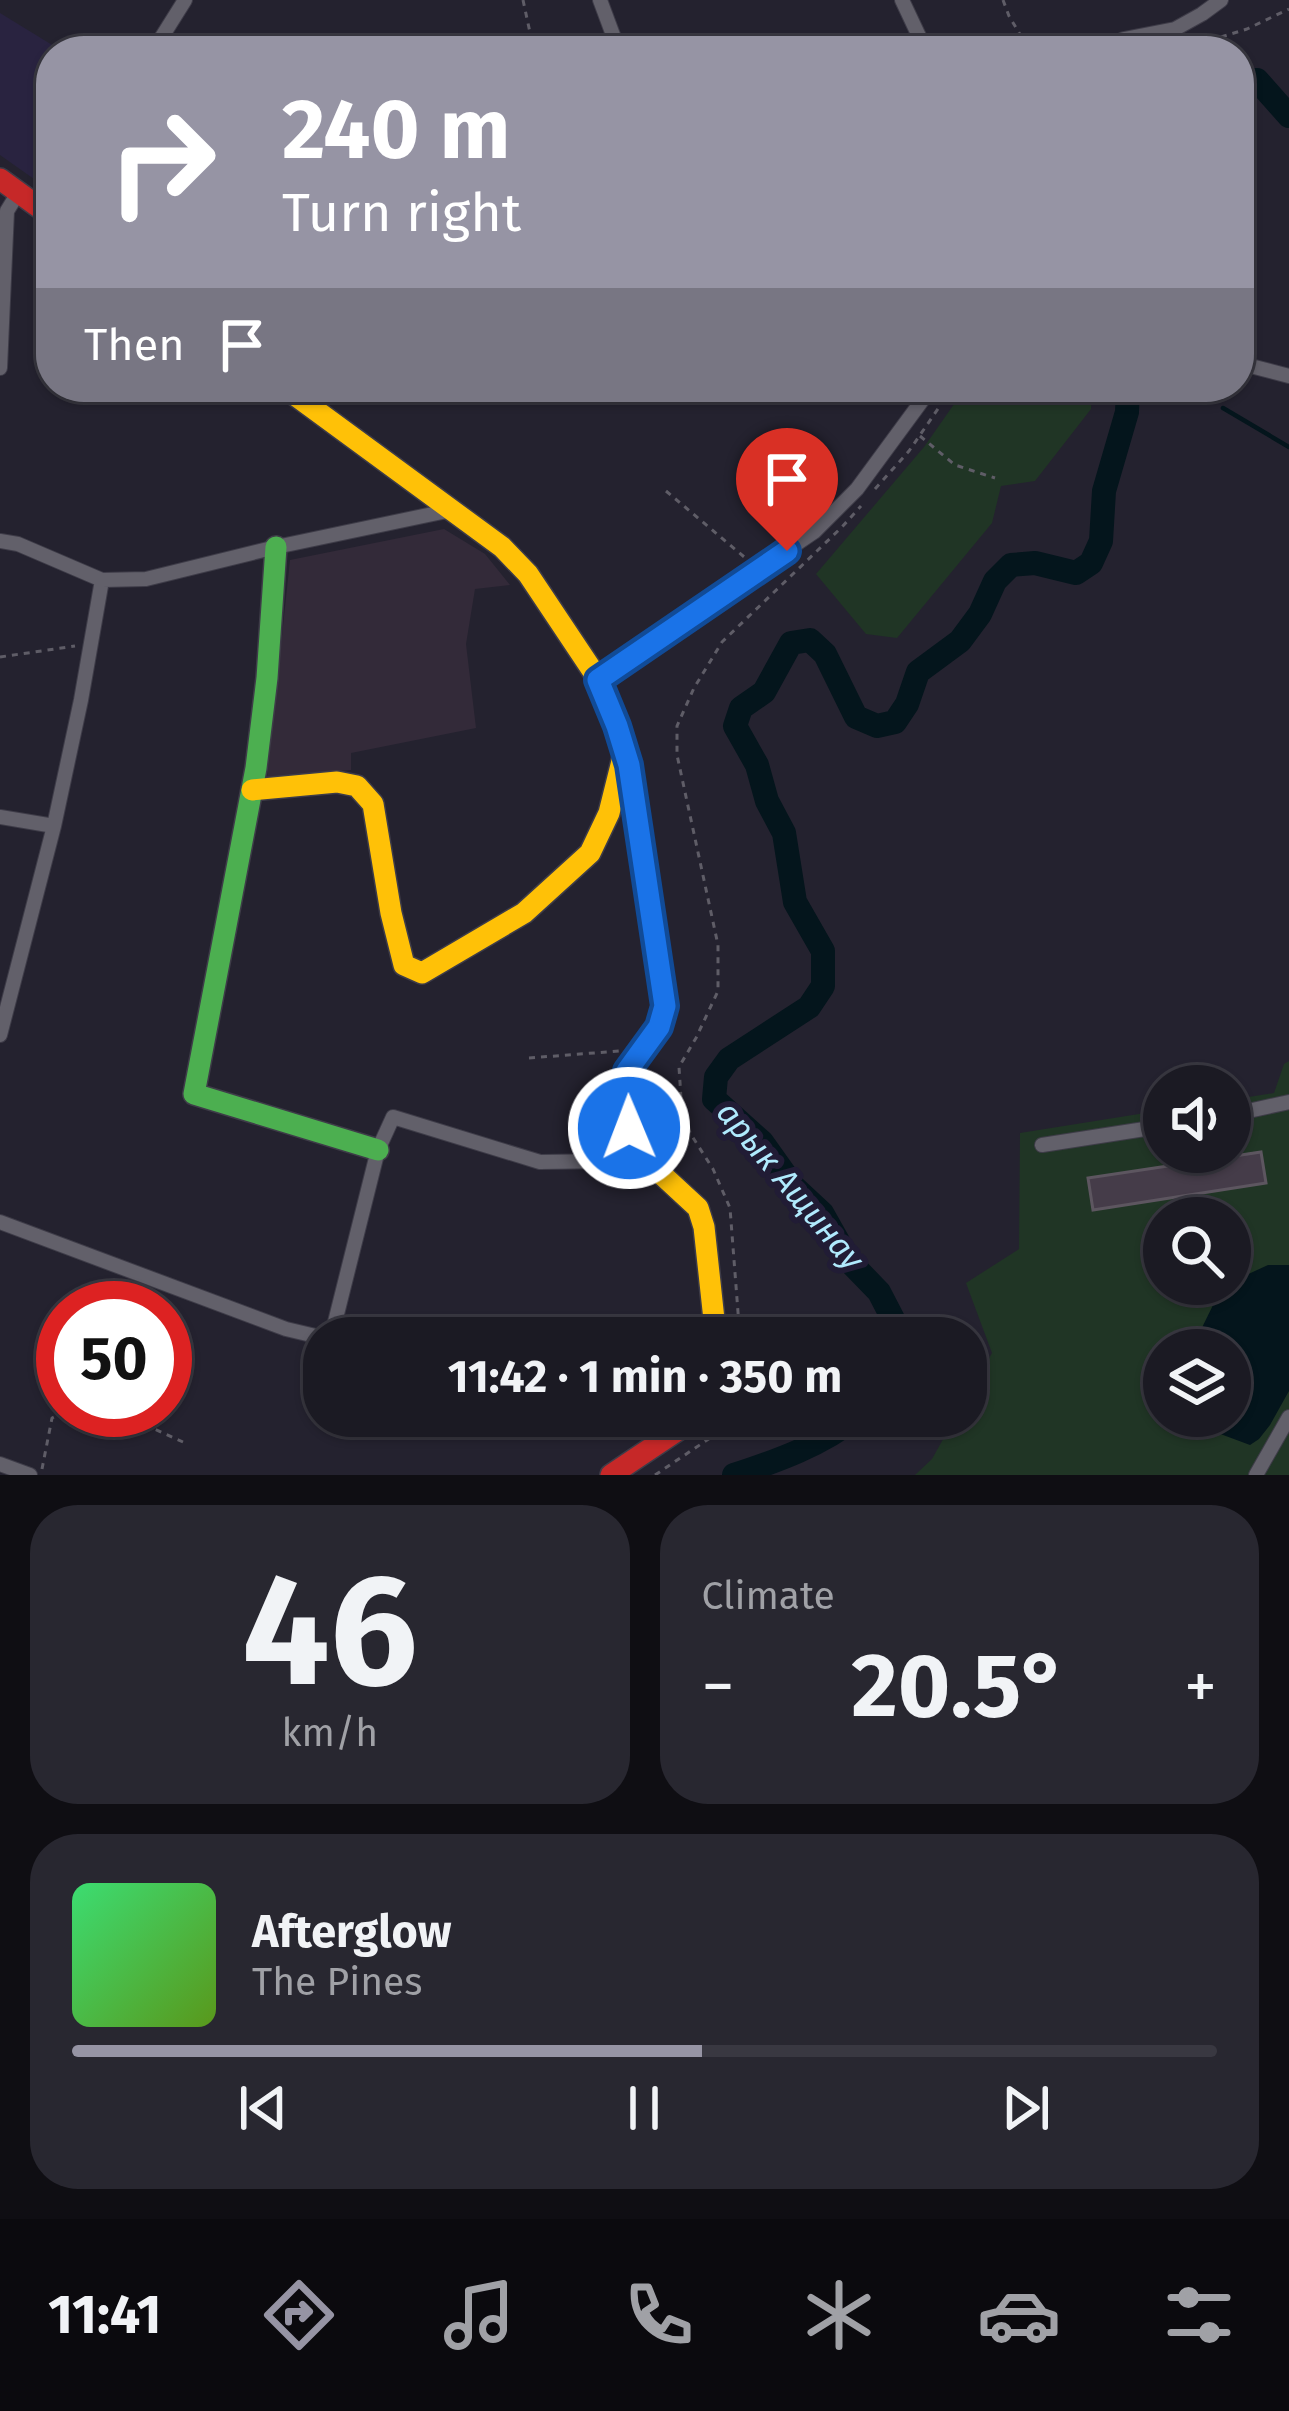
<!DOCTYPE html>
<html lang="en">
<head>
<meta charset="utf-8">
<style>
	body { margin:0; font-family:"Fira Sans",sans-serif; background:#282730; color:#f1f3f6; height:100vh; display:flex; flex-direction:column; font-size:45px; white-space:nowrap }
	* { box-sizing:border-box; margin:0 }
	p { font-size:39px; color:#a0a1a6 }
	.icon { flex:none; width:66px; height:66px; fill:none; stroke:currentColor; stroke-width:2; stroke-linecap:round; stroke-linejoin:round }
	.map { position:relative; height:1475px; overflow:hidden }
	.drawer { display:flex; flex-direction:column; gap:30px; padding:30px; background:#0f0e13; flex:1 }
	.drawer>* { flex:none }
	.guide { position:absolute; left:36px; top:36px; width:1218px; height:366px; border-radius:48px; box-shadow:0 3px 9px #0004,0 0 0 3px #393841; background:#9694a4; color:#fff; overflow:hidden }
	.buttons { position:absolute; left:1143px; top:1065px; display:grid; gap:24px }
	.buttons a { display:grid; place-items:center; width:108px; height:108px; border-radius:50%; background:#1b1a23; box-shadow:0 3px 9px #0004,0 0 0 3px #393841; font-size:60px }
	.speed { position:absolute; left:36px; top:1281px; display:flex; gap:24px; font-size:60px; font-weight:700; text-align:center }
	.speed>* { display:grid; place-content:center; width:156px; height:156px; border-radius:50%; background:#1b1a23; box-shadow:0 3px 9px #0004,0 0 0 3px #393841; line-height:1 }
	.speed .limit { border:18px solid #d22; background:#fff; color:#111 }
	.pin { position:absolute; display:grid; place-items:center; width:102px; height:102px; color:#fff; margin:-123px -51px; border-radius:50% 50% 50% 0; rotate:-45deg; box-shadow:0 0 12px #0007 }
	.pin .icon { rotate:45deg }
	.me { position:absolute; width:132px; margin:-66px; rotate:359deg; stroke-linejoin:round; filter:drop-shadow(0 0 9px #0008) }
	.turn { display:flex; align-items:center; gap:42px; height:252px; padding:0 48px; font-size:54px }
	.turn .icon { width:156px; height:156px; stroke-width:2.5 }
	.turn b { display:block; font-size:84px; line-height:102px }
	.then { display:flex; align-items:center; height:114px; padding:0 48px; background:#0003; gap:24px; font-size:45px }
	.big { font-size:90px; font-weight:700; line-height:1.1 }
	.drawer .card { flex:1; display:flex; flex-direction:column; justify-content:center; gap:18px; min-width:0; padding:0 42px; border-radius:48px; background:#282730 }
	.drawer .dial { align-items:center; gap:0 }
	.dial b { font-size:156px; line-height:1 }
	.song { display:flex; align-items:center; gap:36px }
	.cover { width:144px; height:144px; border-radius:18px; background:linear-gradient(135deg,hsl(140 70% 55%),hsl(90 70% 35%)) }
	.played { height:12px; border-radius:6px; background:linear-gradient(90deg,#9694a4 55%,#393841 55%) }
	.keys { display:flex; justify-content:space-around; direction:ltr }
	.heat { display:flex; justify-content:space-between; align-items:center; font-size:66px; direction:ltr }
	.drawer .tiles { flex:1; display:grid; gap:30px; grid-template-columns:1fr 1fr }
	.card:last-child { grid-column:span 2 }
	.trip { position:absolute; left:303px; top:1317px; width:684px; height:120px; border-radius:48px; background:#1b1a23; box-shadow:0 3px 9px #0004,0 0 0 3px #393841; font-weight:700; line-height:120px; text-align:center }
	.menu { display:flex; height:192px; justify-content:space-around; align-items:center; background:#0b0a0e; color:#a0a1a6 }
	.menu .icon { width:84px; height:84px }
	.menu .selected { color:#9694a4 }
	.menu b { font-size:54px; color:#f1f3f6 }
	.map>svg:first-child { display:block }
</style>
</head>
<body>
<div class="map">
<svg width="1289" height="1475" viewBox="0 0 1289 1475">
	<rect width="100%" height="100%" fill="#24222f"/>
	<path fill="#332a39" d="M444,529l41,25 25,31 -35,4 -9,55 10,84 -125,25v17l-84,7 23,-217z"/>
	<path fill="#292340" d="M0,13l62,38h-11v140l-51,-36z"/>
	<path fill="#203525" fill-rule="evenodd" d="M966,387h126l-1,22 -56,72 -34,5 -9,37 -95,115 -31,-4 -50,-60 108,-127z
		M1289,1061v414h-374l17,-16 24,-43h10v-17l26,-46 -26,-70 53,-34 1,-116 144,-23v42h66v-52l44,-7 10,-29zM1164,1218h66v66h-66zM1164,1350h66v66h-66z"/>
	<path fill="#04151c" d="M1268,1265h21v126l-19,34 -11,14 -9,6 -35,-13h-39l-15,-11 3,-13v8h66v-66h-39l25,-51 15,-17z"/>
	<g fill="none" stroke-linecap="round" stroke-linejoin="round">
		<path stroke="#04151c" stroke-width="4.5" d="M1223,408l66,39"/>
		<path stroke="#04151c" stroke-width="24" d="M1239,81l18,-1 32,36
			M897,1338l-4,-19 -14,-27 -30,-31 -27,-48 -28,-26 -32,-45 -48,-43 2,-22 13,-18 80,-52 14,-21v-35l-28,-49 -11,-69 -17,-32 -10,-36 -22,-39 6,-18 23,-16 27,-49 19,-3 15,14 31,63 21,9 18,-4 12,-18 11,-32 42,-31 20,-27 15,-33 16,-16 24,-2 41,10 15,-10 10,-22 3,-50 23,-79 1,-25
			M734,1475c43,-14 88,-30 124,-59"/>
	</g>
	<path fill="#453c49" stroke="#5d5660" stroke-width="3" d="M1261,1152l5,31 -173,27 -5,-32z"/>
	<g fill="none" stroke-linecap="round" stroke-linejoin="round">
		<defs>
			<path id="street" d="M600,0l19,51
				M902,0l24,51
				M153,51l32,-51
				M1100,51l24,-12 51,-10 27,-15 19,-14
				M1239,363l50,13
				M0,368l7,-157 11,-18
				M0,541l18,3 84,36 44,-1 130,-32 176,-37
				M598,679l216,-147 43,-43 75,-102
				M0,817l54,9
				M0,1035l54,-209 27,-126 21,-120
				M1230,1115l59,-13
				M1042,1145l122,-19
				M0,1222l286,107 38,9
				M331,1338l47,-188 15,-33 147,45 69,-1 29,-15
				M415,1338l12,-1
				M0,1464l30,11
				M1256,1475l33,-58"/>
			<path id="fast" d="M276,547l-9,131 -11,90 -62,326 184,56"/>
			<path id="slow" d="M284,387l218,160 26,27 70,105 19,47 12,39 36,241 -5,21 -33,44 -5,23 7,34 16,31 53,49 6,19 12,111
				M252,790l85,-8 20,4 16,18 18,109 13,52 18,8 102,-60 66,-60 19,-40 14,-56"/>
			<path id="jam" d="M0,179l51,37
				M611,1475l88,-59"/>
		</defs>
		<use href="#street" stroke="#3e3c48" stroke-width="16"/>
		<use href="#fast" stroke="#3e3c48" stroke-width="24"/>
		<use href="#slow" stroke="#3e3c48" stroke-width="24"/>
		<use href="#jam" stroke="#3e3c48" stroke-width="24"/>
		<path stroke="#5f5d67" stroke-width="3" stroke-dasharray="6 6" stroke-linecap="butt" d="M523,0l11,51
			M1003,0l6,16 21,35
			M1175,51l72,-22 42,-20
			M920,436l35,29 40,13
			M875,489l34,-38 44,-64
			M666,491l83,70
			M0,657l75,-11
			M529,1058l90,-7
			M740,1338l-10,-130 -17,-39 -23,-36 -9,-35 -2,-31 17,-29 22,-47v-46l-41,-190v-29l17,-38 28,-46 120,-115 19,-21
			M112,1410l71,32
			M42,1469l10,-51 16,-8
			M655,1475l61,-41 15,-18"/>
		<use href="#street" stroke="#62606a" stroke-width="14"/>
		<use href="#fast" stroke="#4caf50" stroke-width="21"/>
		<use href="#slow" stroke="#ffc107" stroke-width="21"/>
		<use href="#jam" stroke="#c62828" stroke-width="21"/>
	</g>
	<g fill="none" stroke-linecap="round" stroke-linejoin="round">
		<defs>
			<path id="route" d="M629,1128l-7,-34 5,-23 32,-44 6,-21 -36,-241 -12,-39 -19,-46 189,-129"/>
		</defs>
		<use href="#route" stroke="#114b97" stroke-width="30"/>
		<use href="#route" stroke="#1a73e8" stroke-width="21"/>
	</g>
	<g text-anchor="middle" stroke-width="12" stroke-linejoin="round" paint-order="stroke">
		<g font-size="33" font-style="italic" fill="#b0eafd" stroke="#211c35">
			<text transform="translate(791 1185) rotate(50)" y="12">арык Ащинау</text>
		</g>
	</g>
</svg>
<div class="buttons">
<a><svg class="icon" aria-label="sound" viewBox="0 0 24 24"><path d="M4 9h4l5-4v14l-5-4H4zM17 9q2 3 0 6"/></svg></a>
<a><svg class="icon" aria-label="search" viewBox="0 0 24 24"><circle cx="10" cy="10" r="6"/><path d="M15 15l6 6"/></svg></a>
<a><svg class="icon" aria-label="layers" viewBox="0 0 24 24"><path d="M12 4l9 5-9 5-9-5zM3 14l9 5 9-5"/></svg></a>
</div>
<div class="speed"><div class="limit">50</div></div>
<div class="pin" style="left:787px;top:551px;background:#d93025"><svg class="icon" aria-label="arrive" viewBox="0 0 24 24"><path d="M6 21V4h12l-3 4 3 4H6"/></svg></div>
<svg class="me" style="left:629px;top:1128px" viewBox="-20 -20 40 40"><circle r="17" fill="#1a73e8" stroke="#fff" stroke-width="3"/><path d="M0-11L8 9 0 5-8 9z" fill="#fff"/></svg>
<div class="trip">11:42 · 1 min · 350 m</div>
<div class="guide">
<div class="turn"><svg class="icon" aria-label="right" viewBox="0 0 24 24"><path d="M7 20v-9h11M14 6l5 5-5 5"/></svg><div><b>240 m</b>Turn right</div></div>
<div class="then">Then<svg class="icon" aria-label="arrive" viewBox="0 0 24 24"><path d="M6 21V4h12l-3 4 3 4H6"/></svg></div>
</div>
</div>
<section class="drawer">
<div class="tiles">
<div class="card dial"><b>46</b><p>km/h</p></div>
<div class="card"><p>Climate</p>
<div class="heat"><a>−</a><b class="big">20.5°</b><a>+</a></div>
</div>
<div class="card">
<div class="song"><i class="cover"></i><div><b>Afterglow</b><p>The Pines</p></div></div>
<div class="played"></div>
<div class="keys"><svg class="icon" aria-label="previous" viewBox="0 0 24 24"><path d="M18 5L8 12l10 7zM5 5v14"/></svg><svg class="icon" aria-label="pause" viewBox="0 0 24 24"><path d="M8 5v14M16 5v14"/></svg><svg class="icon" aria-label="next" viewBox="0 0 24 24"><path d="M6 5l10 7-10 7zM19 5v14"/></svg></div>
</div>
</div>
</section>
<nav class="menu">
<b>11:41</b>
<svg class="icon selected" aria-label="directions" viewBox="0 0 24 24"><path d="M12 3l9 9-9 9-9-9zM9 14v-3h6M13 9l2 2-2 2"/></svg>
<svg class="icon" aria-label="music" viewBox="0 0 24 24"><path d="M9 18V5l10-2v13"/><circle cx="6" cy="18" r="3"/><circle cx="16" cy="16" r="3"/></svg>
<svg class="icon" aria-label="phone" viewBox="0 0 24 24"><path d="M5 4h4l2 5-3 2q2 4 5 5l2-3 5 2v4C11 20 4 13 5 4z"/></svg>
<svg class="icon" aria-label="climate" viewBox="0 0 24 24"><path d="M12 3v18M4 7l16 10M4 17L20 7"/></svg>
<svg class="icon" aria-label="car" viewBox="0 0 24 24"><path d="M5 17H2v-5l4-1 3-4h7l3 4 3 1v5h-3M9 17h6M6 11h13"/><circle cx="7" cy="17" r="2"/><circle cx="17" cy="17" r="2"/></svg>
<svg class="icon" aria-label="filters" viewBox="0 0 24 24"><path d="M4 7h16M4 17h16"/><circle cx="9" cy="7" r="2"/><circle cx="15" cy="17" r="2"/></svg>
</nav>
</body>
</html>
